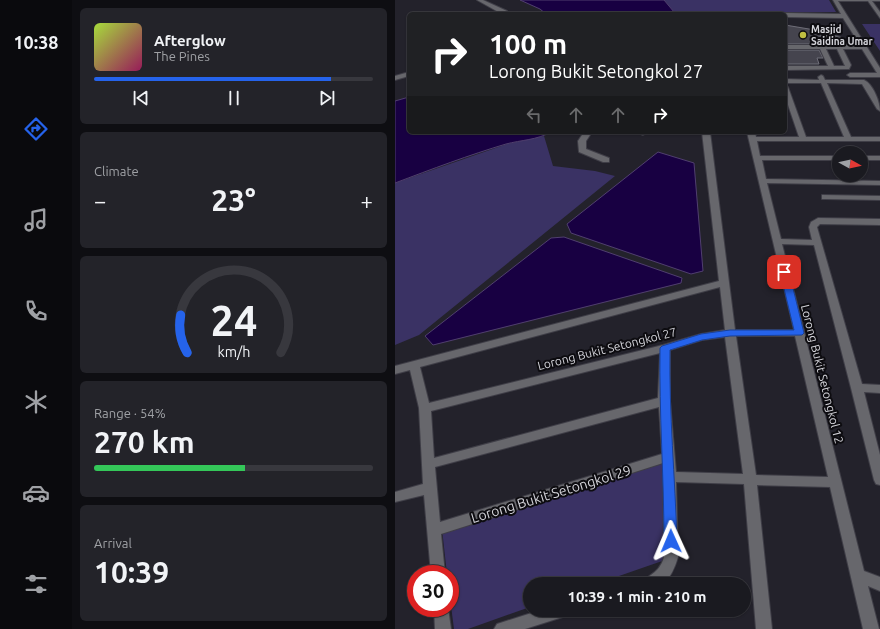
<!DOCTYPE html>
<html lang="en">
<head>
<meta charset="utf-8">
<style>
	body { margin:0; font-family:Ubuntu,sans-serif; background:#232329; color:#f1f3f6; height:100vh; display:flex; flex-direction:column; font-size:15px; white-space:nowrap }
	* { box-sizing:border-box; margin:0 }
	p { font-size:13px; color:#9fa1a5 }
	.icon { flex:none; width:22px; height:22px; fill:none; stroke:currentColor; stroke-width:2; stroke-linecap:round; stroke-linejoin:round }
	.map { position:relative; flex:1; overflow:hidden }
	.drawer { display:flex; flex-direction:column; gap:8px; padding:8px; background:#0e0e12; width:323px }
	.drawer>* { flex:none }
	.guide { position:absolute; left:12px; top:12px; width:380px; height:122px; border-radius:6px; box-shadow:0 1px 3px #0004,0 0 0 1px #38383e; background:#202124; color:#fff; overflow:hidden }
	.needle { width:26px; rotate:98deg }
	.tools { position:absolute; left:437px; top:146px; display:grid; gap:8px }
	.tools a { display:grid; place-items:center; width:36px; height:36px; border-radius:50%; background:#1a1a20; box-shadow:0 1px 3px #0004,0 0 0 1px #38383e; font-size:20px }
	.speed { position:absolute; left:12px; top:565px; display:flex; gap:8px; font-size:20px; font-weight:700; text-align:center }
	.speed>* { display:grid; place-content:center; width:52px; height:52px; border-radius:50%; background:#1a1a20; box-shadow:0 1px 3px #0004,0 0 0 1px #38383e; line-height:1 }
	.speed .limit { border:6px solid #d22; background:#fff; color:#111 }
	.pin { position:absolute; display:grid; place-items:center; width:34px; height:34px; color:#fff; margin:-17px; border-radius:8px; box-shadow:0 2px 6px #0006 }
	.me { position:absolute; width:44px; margin:-22px; rotate:359deg; stroke-linejoin:round; filter:drop-shadow(0 0 3px #0008) }
	.turn { display:flex; align-items:center; gap:14px; height:84px; padding:0 16px; font-size:18px }
	.turn .icon { width:52px; height:52px; stroke-width:2.5 }
	.turn b { display:block; font-size:28px; line-height:34px }
	.lanes { display:flex; align-items:center; height:38px; padding:0 16px; background:#0003; justify-content:center; gap:20px; direction:ltr }
	.lanes .off { opacity:.35 }
	.big { font-size:30px; font-weight:700; line-height:1.1 }
	.drawer .tile { flex:1; display:flex; flex-direction:column; justify-content:center; gap:6px; min-width:0; padding:0 14px; border-radius:6px; background:#232329 }
	.drawer .dial { align-items:center; gap:0 }
	.dial svg { height:104px; overflow:visible; fill:none; stroke:#38383e; stroke-width:7; stroke-linecap:round; text-anchor:middle }
	.dial text { fill:#f1f3f6; stroke:none }
	.song { display:flex; align-items:center; gap:12px }
	.cover { width:48px; height:48px; border-radius:6px; background:linear-gradient(135deg,hsl(80 70% 55%),hsl(330 70% 35%)) }
	.played { height:4px; border-radius:2px; background:linear-gradient(90deg,#2563eb 85%,#38383e 85%) }
	.keys { display:flex; justify-content:space-around; direction:ltr }
	.heat { display:flex; justify-content:space-between; align-items:center; font-size:22px; direction:ltr }
	.charge { height:6px; border-radius:3px; background:linear-gradient(90deg,#34c759 54%,#38383e 0) }
	.trip { position:absolute; left:128px; top:577px; width:228px; height:40px; border-radius:20px; background:#1a1a20; box-shadow:0 1px 3px #0004,0 0 0 1px #38383e; font-weight:700; line-height:40px; text-align:center }
	main { display:flex; flex:1; min-height:0 }
	.dock { display:flex; flex-direction:column; width:72px; justify-content:space-around; align-items:center; background:#0a0a0d; color:#9fa1a5 }
	.dock .icon { width:28px; height:28px }
	.dock .active { color:#2563eb }
	.dock b { font-size:18px; color:#f1f3f6 }
	.map>svg:first-child { display:block }
</style>
</head>
<body>
<main>
<nav class="dock">
<b>10:38</b>
<svg class="icon active" aria-label="directions" viewBox="0 0 24 24"><path d="M12 3l9 9-9 9-9-9zM9 14v-3h6M13 9l2 2-2 2"/></svg>
<svg class="icon" aria-label="music" viewBox="0 0 24 24"><path d="M9 18V5l10-2v13"/><circle cx="6" cy="18" r="3"/><circle cx="16" cy="16" r="3"/></svg>
<svg class="icon" aria-label="phone" viewBox="0 0 24 24"><path d="M5 4h4l2 5-3 2q2 4 5 5l2-3 5 2v4C11 20 4 13 5 4z"/></svg>
<svg class="icon" aria-label="climate" viewBox="0 0 24 24"><path d="M12 3v18M4 7l16 10M4 17L20 7"/></svg>
<svg class="icon" aria-label="car" viewBox="0 0 24 24"><path d="M5 17H2v-5l4-1 3-4h7l3 4 3 1v5h-3M9 17h6M6 11h13"/><circle cx="7" cy="17" r="2"/><circle cx="17" cy="17" r="2"/></svg>
<svg class="icon" aria-label="filters" viewBox="0 0 24 24"><path d="M4 7h16M4 17h16"/><circle cx="9" cy="7" r="2"/><circle cx="15" cy="17" r="2"/></svg>
</nav>
<section class="drawer">
<div class="tile">
<div class="song"><i class="cover"></i><div><b>Afterglow</b><p>The Pines</p></div></div>
<div class="played"></div>
<div class="keys"><svg class="icon" aria-label="previous" viewBox="0 0 24 24"><path d="M18 5L8 12l10 7zM5 5v14"/></svg><svg class="icon" aria-label="pause" viewBox="0 0 24 24"><path d="M8 5v14M16 5v14"/></svg><svg class="icon" aria-label="next" viewBox="0 0 24 24"><path d="M6 5l10 7-10 7zM19 5v14"/></svg></div>
</div>
<div class="tile"><p>Climate</p>
<div class="heat"><a>−</a><b class="big">23°</b><a>+</a></div>
</div>
<div class="tile dial"><svg viewBox="0 0 100 80">
<path d="M14 69A42 42 0 1 1 86 69"/>
<path d="M14 69A42 42 0 0 1 9 40" stroke="#2563eb"/>
<text x="50" y="56" font-size="32" font-weight="700">24</text>
<text x="50" y="72" font-size="11">km/h</text>
</svg></div>
<div class="tile"><p>Range · 54%</p><b class="big">270 km</b><div class="charge"></div></div>
<div class="tile"><p>Arrival</p><b class="big">10:39</b></div>
</section>
<div class="map">
<svg width="485" height="629" viewBox="0 0 485 629">
	<rect width="100%" height="100%" fill="#23222b"/>
	<path fill="#3a3264" d="M269,0h165l7,12 -147,1 -15,-1z
		M467,24h18v27z
		M149,136l9,30 42,5 20,5 -196,159 -24,10v-162l112,-39z
		M272,461l-2,99 -69,24h-66v23l-62,22h-14l-4,-31v-24h-3l-5,-45z"/>
	<path fill="#180042" stroke="#503f6f" d="M125,0h144l10,12v2h-128l-6,-5z
		M14,97v35h142c-14,8 -30,8 -45,12 -37,11 -74,25 -111,39v-82z
		M263,152l36,11 9,108 -12,3 -120,-41 -4,-9z
		M169,237l118,41 -1,5 -248,62 -8,-9 126,-98z"/>
	<path fill="#45444e" stroke="#6f6e79" d="M390,25l36,6 -4,3 5,1 -11,9h-26z
		M390,50h34l4,8h-6l2,6h-34z"/>
	<g fill="none" stroke-linecap="round" stroke-linejoin="round">
		<defs>
			<path id="minor" d="M82,0h6l24,11 1,3h-6z
				M438,0h47v1h-8l8,11v6l-12,-17h-30l42,67v9h-30l-3,-2 3,-2h27l-15,-24h-19l8,16 -2,4 -64,1v-4h43l-8,-17h-35v-4h27l16,-12 12,4 7,8h13l-17,-27 -58,-1v-3h-2l2,-1 56,1zM434,37l7,2 5,6h-22zM431,49h11l8,17h-11z
				M296,12h27l3,2h-33z
				M14,72v4l-14,4v-4z
				M426,75l2,1 2,4h39c9,4 16,22 16,31l-3,-2 -15,-25 -35,-1 24,54h29v4h-123l3,15h79v4h-77l4,19 114,2v4l-113,-2 14,56 31,1 -3,-13 2,-5 7,-4 62,1v6l-60,-1 -3,3 45,157 18,1v8l-16,-1 16,63v30l-4,-1 -2,-4 -23,-92 -37,-143 -32,-1 82,327 16,6v14l-12,-5 11,43h-16l-33,-142 -73,-2 15,144h-16l-12,-145 -68,-2 2,75c-3,10 -7,20 -15,27h-21c5,-10 17,-9 22,-27l-1,-94 -222,71 4,40h-14l-7,-79 -29,7v-10l28,-8 -4,-76 -9,-38 -15,4v-8l324,-85 -17,-149h8l25,198h59l-47,-198h8l1,5h43l-14,-41v-11l3,2 18,50h38l-23,-54h-36v-4l34,1 -1,-3zM325,287l5,43 -24,4 -38,11 -234,58 -9,-36zM341,336h59l33,141 -72,-2zM330,337l18,137 -67,-2 -6,-71v-51l32,-10zM265,353l-2,45 -224,60 -3,-47zM264,407l3,47 -222,68 -5,-55z
				M189,132h8l-6,9v8l23,9v4h-6l-24,-10 -1,-11z
				M245,132h8l-5,3 -2,-1z
				M466,156h19v4h-19z
				M427,195l58,1v4l-55,-1h-3z
				M39,608h14l3,21h-16z
				M146,610h30l-2,5 -44,14h-31l3,-5z"/>
		</defs>
		<use href="#minor" stroke="#3f3e47" stroke-width="2"/>
		<use href="#minor" fill="#67676c" fill-rule="evenodd"/>
	</g>
	<path fill="#2563eb" stroke="#184099" d="M389,269l5,3 15,61 -2,2 -72,1 -28,4 -32,10c-1,64 5,127 7,191l-2,4 -4,1 -5,-1 -2,-4c0,-64 -5,-128 -4,-193l2,-2 39,-12 29,-4h64l-14,-58z"/>
	<circle fill="#bfbe41" stroke="#0d0c10" stroke-width="1.5" cx="408" cy="35" r="4"/>
	<g text-anchor="middle" stroke-width="4" stroke-linejoin="round" paint-order="stroke">
		<g font-size="10" font-weight="bold" fill="#d3d3d9" stroke="#0d0c10" text-anchor="start">
			<text x="416" y="33">Masjid<tspan x="416" dy="12">Saidina Umar</tspan></text>
		</g>
		<g font-size="12" fill="#d3d3d9" stroke="#0d0c10">
			<text transform="translate(212 349) rotate(-14)" y="4">Lorong Bukit Setongkol 27</text>
			<text transform="translate(427 374) rotate(76)" y="4">Lorong Bukit Setongkol 12</text>
		</g>
		<g font-size="14" fill="#d3d3d9" stroke="#0d0c10">
			<text transform="translate(156 494) rotate(-17)" y="5">Lorong Bukit Setongkol 29</text>
		</g>
	</g>
</svg>
<div class="tools">
<a><svg class="needle" viewBox="-14 -14 28 28"><path d="M0-13l5 13h-10z" fill="#e53935"/><path d="M0 13l5-13h-10z" fill="#9fa1a5"/></svg></a>
</div>
<div class="speed"><div class="limit">30</div></div>
<div class="pin" style="left:389px;top:272px;background:#d93025"><svg class="icon" aria-label="arrive" viewBox="0 0 24 24"><path d="M6 21V4h12l-3 4 3 4H6"/></svg></div>
<svg class="me" style="left:276px;top:541px" viewBox="-20 -20 40 40"><path d="M0-17L14 15 0 8-14 15z" fill="#2563eb" stroke="#fff" stroke-width="4"/></svg>
<div class="trip">10:39 · 1 min · 210 m</div>
<div class="guide">
<div class="turn"><svg class="icon" aria-label="right" viewBox="0 0 24 24"><path d="M7 20v-9h11M14 6l5 5-5 5"/></svg><div><b>100 m</b>Lorong Bukit Setongkol 27</div></div>
<div class="lanes"><svg class="icon off" aria-label="left" viewBox="0 0 24 24"><path d="M17 20v-9H6M10 6l-5 5 5 5"/></svg><svg class="icon off" aria-label="ahead" viewBox="0 0 24 24"><path d="M12 20V5M6 11l6-6 6 6"/></svg><svg class="icon off" aria-label="ahead" viewBox="0 0 24 24"><path d="M12 20V5M6 11l6-6 6 6"/></svg><svg class="icon" aria-label="right" viewBox="0 0 24 24"><path d="M7 20v-9h11M14 6l5 5-5 5"/></svg></div>
</div>
</div>
</main>
</body>
</html>
